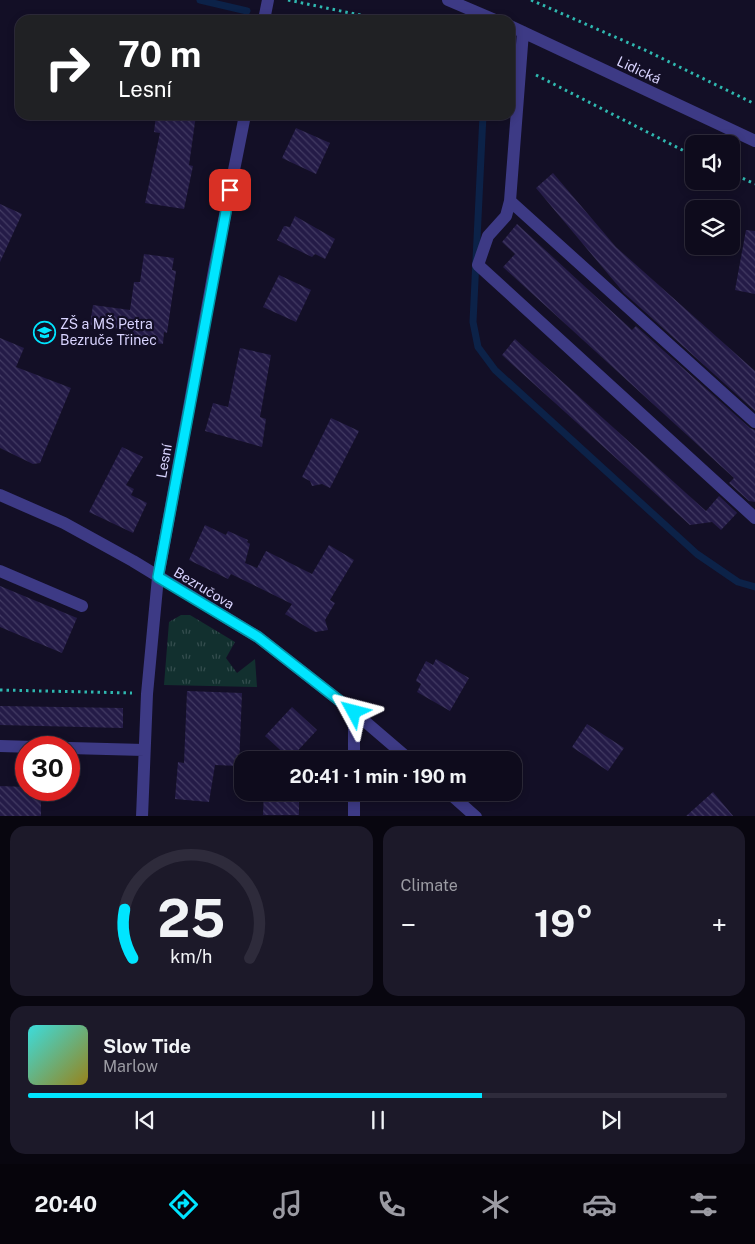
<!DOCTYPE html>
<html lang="en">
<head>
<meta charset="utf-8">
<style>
	body { margin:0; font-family:"Public Sans",sans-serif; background:#1c1929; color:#f1f3f6; height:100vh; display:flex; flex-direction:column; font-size:19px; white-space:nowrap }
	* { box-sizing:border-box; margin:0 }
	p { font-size:16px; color:#9b9ba3 }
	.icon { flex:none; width:28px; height:28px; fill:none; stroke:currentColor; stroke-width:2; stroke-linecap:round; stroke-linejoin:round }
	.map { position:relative; height:816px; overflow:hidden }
	.drawer { display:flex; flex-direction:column; gap:10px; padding:10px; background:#08060f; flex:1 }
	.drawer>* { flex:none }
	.banner { position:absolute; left:15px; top:15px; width:500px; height:105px; border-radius:15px; box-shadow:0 2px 8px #0003,0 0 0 1px #2e2b3b; background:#202124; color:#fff; overflow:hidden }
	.controls { position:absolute; left:685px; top:135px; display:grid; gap:10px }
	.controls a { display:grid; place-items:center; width:55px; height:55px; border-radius:10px; background:#0e0b1c; box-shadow:0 2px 8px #0003,0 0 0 1px #2e2b3b; font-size:25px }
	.speed { position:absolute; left:15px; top:736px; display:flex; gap:10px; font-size:25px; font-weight:700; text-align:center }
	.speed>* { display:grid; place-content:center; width:65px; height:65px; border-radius:50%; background:#0e0b1c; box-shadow:0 2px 8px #0003,0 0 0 1px #2e2b3b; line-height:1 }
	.speed .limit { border:8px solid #d22; background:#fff; color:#111 }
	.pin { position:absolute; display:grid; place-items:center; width:42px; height:42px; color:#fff; margin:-21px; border-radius:10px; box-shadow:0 2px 8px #0006 }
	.me { position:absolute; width:55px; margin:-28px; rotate:308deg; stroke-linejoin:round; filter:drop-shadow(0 0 4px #0008) }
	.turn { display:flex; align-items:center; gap:18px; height:105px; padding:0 20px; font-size:22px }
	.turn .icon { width:65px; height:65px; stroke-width:2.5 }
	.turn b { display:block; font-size:35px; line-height:42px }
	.big { font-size:38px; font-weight:700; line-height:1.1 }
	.drawer .widget { flex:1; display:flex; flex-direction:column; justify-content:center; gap:8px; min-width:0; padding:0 18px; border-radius:15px; background:#1c1929 }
	.drawer .dial { align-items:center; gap:0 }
	.dial svg { height:130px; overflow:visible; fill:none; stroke:#2e2b3b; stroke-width:7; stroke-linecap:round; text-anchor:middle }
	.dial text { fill:#f1f3f6; stroke:none }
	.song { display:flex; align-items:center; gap:15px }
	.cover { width:60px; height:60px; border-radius:8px; background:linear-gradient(135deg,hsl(180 70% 55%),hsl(50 70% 35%)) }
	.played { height:5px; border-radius:2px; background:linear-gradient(90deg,#00e5ff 65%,#2e2b3b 65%) }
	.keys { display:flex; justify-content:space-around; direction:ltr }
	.heat { display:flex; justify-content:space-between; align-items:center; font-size:28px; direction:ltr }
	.drawer .tiles { flex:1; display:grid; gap:10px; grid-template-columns:1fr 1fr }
	.widget:last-child { grid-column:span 2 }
	.trip { position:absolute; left:234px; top:751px; width:288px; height:50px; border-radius:15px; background:#0e0b1c; box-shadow:0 2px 8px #0003,0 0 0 1px #2e2b3b; font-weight:700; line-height:50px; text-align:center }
	.menu { display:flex; height:80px; justify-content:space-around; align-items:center; background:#06040b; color:#9b9ba3 }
	.menu .icon { width:35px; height:35px }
	.menu .on { color:#00e5ff }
	.menu b { font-size:22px; color:#f1f3f6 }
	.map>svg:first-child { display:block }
</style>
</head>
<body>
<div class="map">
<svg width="755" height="817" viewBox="0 0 755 817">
	<defs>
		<pattern id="grass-tufts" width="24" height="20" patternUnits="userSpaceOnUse" patternTransform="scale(1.25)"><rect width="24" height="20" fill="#12302f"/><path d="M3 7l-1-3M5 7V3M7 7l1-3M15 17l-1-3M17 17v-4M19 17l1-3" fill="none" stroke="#344d4e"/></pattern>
		<pattern id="building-back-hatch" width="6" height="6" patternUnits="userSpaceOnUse" patternTransform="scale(1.25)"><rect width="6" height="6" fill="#241b47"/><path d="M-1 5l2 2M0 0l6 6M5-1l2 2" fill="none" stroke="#433b63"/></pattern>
	</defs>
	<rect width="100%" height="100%" fill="#130f26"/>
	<path fill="url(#grass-tufts)" d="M181,615h9l45,27 -9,16 11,15 18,-14 2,28 -93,-2 5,-63z"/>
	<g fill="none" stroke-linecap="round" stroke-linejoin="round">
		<path stroke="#0c2248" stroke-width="7" d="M200,0l47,11
			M283,18l6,2
			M483,115l-10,207 5,25 17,23 202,184 41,28 17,5"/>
	</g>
	<path fill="url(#building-back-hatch)" d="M156,115h40l-7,50 4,1 -9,43 -39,-6 15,-70 -6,-1z
		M296,128l34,15 -14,31 -34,-16z
		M553,173l63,74 139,124v40l-131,-118 -88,-105z
		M0,204l22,10 -22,48z
		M295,216l40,23 -10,20 -10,-5 -3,3 -35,-17 7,-14 6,1z
		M517,224l115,106 4,-4 114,102 5,2v72l-6,-1 -20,-18 5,-5 -231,-211 12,-13 -13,-12z
		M746,230l9,1v63l-20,-4z
		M144,254l30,4 -2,12 4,1 -9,62 -3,-1 -1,12 -31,-4 1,-9 -43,-6 3,-20 37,5 4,-28h6z
		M279,275l32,15 -15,32 -33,-15z
		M0,338l24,10 -8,19 55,21 -31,75 -7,1 -33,-16z
		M515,339l191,172 13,-15 18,17 -16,17 -9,-8 -22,3 -188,-170z
		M240,348l31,7 -11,62 6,2 -4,28 -57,-16 8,-28 15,4z
		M331,418l28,13 -29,57 -8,-4 -10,2 -2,-5 -8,-4z
		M122,447l21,10 -17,28 8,4 -3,6 16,8 -14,30 -44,-21z
		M205,525l21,10 2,-4 20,9 -1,2 3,2 -5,19 12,5 9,-17 46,23 17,-29 25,15 -24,40 5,3 -10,17 3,10 -13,2 -30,-18 7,-10 -61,-30 -3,5 -39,-19z
		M0,586l77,32 -15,35 -62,-26z
		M436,659l33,19 -19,33 -33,-19 4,-8 -5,-3 1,-3 9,-17 7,4z
		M187,691l55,2 -3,73 -24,-1 -6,37 -34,-3 3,-37 6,1z
		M0,706l123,2v20l-123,-3z
		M292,707l25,23 -27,29 -25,-23z
		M587,724l37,24 -16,23 -36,-24z
		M0,786l26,1v3h15v27h-41z
		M264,792h35v23h-36z
		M713,792l21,25h-49z"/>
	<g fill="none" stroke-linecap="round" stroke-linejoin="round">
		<path stroke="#2fb8b0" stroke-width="3" stroke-dasharray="2.5 4" stroke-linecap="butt" d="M288,0l96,20
			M531,0l116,51 108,53
			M536,75l158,81
			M731,173l24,11
			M0,690l132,3"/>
		<path stroke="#3d3a85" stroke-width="12" d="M448,0l47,20
			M264,20l4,-20
			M510,26l245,115
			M523,32l-13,169 245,221
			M510,201l-4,15 -18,20 -10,29 277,253
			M0,495l64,28 69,38 125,76 96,75 56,48
			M0,571l82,35
			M0,746l68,2
			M69,748l75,2
			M354,760v-48
			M448,792l28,25
			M142,817l5,-123 11,-117 57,-312 30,-150
			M354,817v-25"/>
	</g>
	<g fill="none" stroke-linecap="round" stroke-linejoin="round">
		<defs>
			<path id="route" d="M230,190l-72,387 100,60 96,75"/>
		</defs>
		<use href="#route" stroke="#0095a6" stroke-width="12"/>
		<use href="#route" stroke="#00e5ff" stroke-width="9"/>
	</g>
	<defs>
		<symbol id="school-ring" viewBox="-11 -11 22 22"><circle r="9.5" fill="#130f26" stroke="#00e5ff" stroke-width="1.5"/><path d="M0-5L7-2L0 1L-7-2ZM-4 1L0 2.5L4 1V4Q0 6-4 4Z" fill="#00e5ff"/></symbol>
	</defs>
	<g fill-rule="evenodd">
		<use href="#school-ring" x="32" y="320" width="25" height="25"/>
	</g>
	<g text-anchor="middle" stroke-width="4.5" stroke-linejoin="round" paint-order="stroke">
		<g font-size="14" fill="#d9d4ff" stroke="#130f26">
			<text transform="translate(639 70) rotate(25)" y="5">Lidická</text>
			<text transform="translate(164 461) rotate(-80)" y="5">Lesní</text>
			<text transform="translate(204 588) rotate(31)" y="5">Bezručova</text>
		</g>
		<g font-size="14" fill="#d9d4ff" stroke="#130f26" text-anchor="start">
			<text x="60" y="329">ZŠ a MŠ Petra<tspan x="60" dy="16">Bezruče Třinec</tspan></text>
		</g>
	</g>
</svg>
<div class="controls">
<a><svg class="icon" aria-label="sound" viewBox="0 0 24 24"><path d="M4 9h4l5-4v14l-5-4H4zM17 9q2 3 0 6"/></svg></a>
<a><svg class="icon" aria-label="layers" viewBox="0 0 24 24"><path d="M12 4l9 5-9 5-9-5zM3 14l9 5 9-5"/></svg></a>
</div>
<div class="speed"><div class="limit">30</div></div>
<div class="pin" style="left:230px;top:190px;background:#d93025"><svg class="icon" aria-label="arrive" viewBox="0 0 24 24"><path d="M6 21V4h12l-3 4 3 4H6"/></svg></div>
<svg class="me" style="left:354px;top:712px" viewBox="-20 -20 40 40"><path d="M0-17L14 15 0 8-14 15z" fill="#00e5ff" stroke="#fff" stroke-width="4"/></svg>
<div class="trip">20:41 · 1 min · 190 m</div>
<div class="banner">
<div class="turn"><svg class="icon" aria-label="right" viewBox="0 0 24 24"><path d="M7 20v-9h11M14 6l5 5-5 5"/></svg><div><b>70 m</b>Lesní</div></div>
</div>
</div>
<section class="drawer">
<div class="tiles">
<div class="widget dial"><svg viewBox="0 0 100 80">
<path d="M14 69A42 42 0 1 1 86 69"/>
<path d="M14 69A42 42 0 0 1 9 39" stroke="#00e5ff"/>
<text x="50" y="56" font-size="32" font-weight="700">25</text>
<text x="50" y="72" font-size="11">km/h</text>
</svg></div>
<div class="widget"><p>Climate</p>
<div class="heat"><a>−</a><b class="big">19°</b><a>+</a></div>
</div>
<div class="widget">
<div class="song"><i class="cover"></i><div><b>Slow Tide</b><p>Marlow</p></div></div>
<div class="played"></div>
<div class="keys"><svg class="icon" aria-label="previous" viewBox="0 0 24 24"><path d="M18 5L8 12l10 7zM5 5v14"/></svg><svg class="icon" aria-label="pause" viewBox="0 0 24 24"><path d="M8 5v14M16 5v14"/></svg><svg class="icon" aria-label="next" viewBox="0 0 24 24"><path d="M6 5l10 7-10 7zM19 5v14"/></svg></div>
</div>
</div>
</section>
<nav class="menu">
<b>20:40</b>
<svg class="icon on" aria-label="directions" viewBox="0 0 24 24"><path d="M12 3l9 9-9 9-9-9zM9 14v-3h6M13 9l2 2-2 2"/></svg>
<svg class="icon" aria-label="music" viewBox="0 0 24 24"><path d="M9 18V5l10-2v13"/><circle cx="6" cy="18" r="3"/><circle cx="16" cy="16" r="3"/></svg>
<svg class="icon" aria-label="phone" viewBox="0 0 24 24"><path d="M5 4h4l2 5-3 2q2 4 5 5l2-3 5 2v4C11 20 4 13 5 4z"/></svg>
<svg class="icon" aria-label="climate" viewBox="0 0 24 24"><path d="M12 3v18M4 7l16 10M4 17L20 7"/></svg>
<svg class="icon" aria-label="car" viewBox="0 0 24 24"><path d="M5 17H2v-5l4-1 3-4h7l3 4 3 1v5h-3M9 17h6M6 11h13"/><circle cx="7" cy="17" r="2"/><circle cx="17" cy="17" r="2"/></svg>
<svg class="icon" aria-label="filters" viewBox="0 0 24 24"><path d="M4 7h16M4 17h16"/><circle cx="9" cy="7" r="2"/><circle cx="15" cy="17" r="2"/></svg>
</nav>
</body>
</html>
